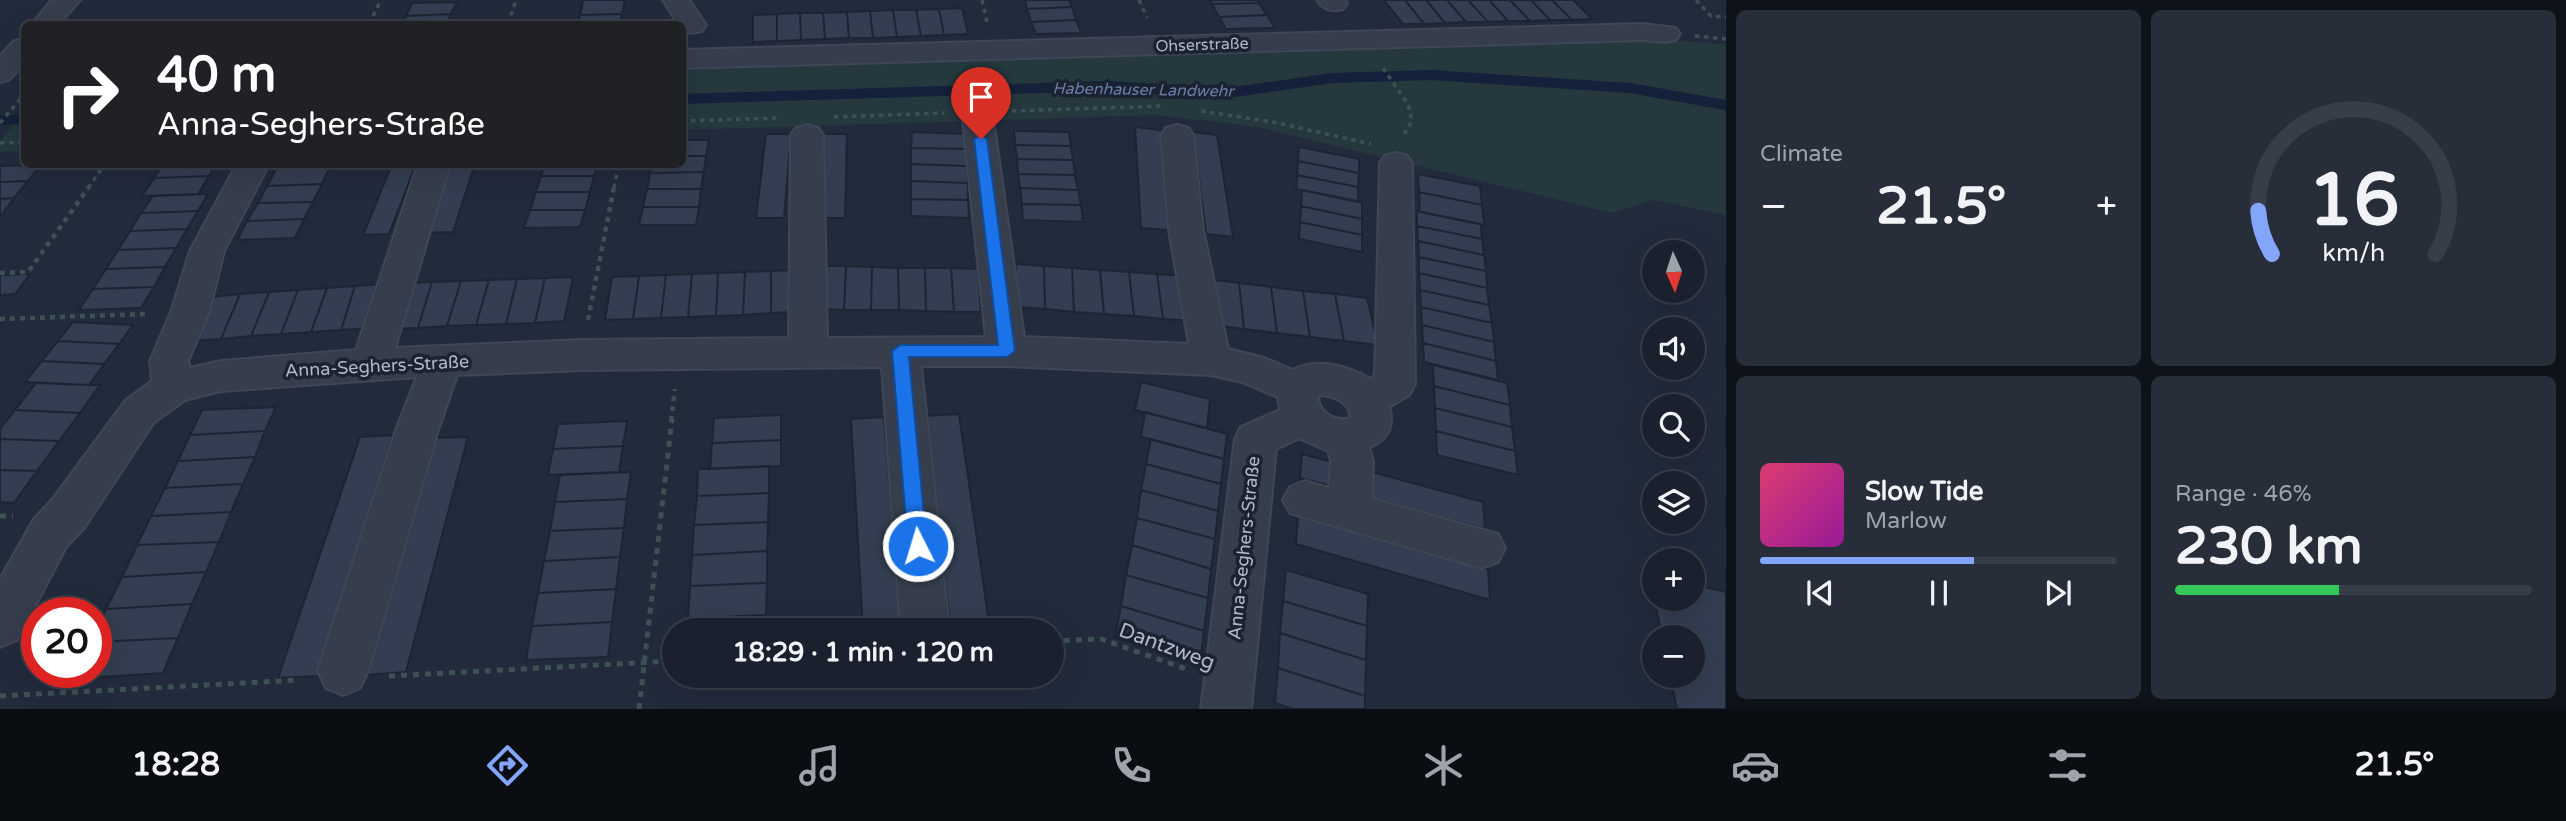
<!DOCTYPE html>
<html lang="en">
<head>
<meta charset="utf-8">
<style>
	body { margin:0; font-family:"Varela Round",sans-serif; background:#272d39; color:#f1f3f6; height:100vh; display:flex; flex-direction:column; font-size:26px; white-space:nowrap }
	* { box-sizing:border-box; margin:0 }
	p { font-size:23px; color:#9fa3aa }
	.icon { flex:none; width:38px; height:38px; fill:none; stroke:currentColor; stroke-width:2; stroke-linecap:round; stroke-linejoin:round }
	.map { position:relative; flex:1; overflow:hidden }
	.details { display:flex; flex-direction:column; gap:10px; padding:10px; background:#0e1219; width:840px }
	.details>* { flex:none }
	.hud { position:absolute; left:21px; top:21px; width:665px; height:147px; border-radius:10px; box-shadow:0 7px 28px #0002,0 0 0 2px #383e49; background:#202124; color:#fff; overflow:hidden }
	.needle { width:46px; rotate:177deg }
	.fabs { position:absolute; left:1642px; top:240px; display:grid; gap:14px }
	.fabs a { display:grid; place-items:center; width:63px; height:63px; border-radius:50%; background:#1a202d; box-shadow:0 7px 28px #0002,0 0 0 2px #383e49; font-size:35px }
	.speed { position:absolute; left:21px; top:597px; display:flex; gap:14px; font-size:35px; font-weight:700; text-align:center }
	.speed>* { display:grid; place-content:center; width:91px; height:91px; border-radius:50%; background:#1a202d; box-shadow:0 7px 28px #0002,0 0 0 2px #383e49; line-height:1 }
	.speed .limit { border:10px solid #d22; background:#fff; color:#111 }
	.pin { position:absolute; display:grid; place-items:center; width:60px; height:60px; color:#fff; margin:-72px -30px; border-radius:50% 50% 50% 0; rotate:-45deg; box-shadow:0 0 7px #0007 }
	.pin .icon { rotate:45deg }
	.me { position:absolute; width:77px; margin:-38px; rotate:355deg; stroke-linejoin:round; filter:drop-shadow(0 0 5px #0008) }
	.turn { display:flex; align-items:center; gap:24px; height:147px; padding:0 21px; font-size:32px }
	.turn .icon { width:91px; height:91px; stroke-width:2.5 }
	.turn b { display:block; font-size:49px; line-height:60px }
	.big { font-size:52px; font-weight:700; line-height:1.1 }
	.details .widget { flex:1; display:flex; flex-direction:column; justify-content:center; gap:10px; min-width:0; padding:0 24px; border-radius:10px; background:#272d39 }
	.details .dial { align-items:center; gap:0 }
	.dial svg { height:182px; overflow:visible; fill:none; stroke:#383e49; stroke-width:7; stroke-linecap:round; text-anchor:middle }
	.dial text { fill:#f1f3f6; stroke:none }
	.song { display:flex; align-items:center; gap:21px }
	.cover { width:84px; height:84px; border-radius:10px; background:linear-gradient(135deg,hsl(340 70% 55%),hsl(300 70% 35%)) }
	.played { height:7px; border-radius:4px; background:linear-gradient(90deg,#83a6fb 60%,#383e49 60%) }
	.keys { display:flex; justify-content:space-around; direction:ltr }
	.heat { display:flex; justify-content:space-between; align-items:center; font-size:38px; direction:ltr }
	.charge { height:10px; border-radius:5px; background:linear-gradient(90deg,#34c759 46%,#383e49 0) }
	.details .tiles { flex:1; display:grid; gap:10px; grid-template-columns:repeat(2,1fr) }
	.trip { position:absolute; left:662px; top:618px; width:402px; height:70px; border-radius:35px; background:#1a202d; box-shadow:0 7px 28px #0002,0 0 0 2px #383e49; font-weight:700; line-height:70px; text-align:center }
	.tab-bar { display:flex; height:112px; justify-content:space-around; align-items:center; background:#0a0d12; color:#9fa3aa }
	.tab-bar .icon { width:49px; height:49px }
	.tab-bar .current { color:#83a6fb }
	.tab-bar b { font-size:32px; color:#f1f3f6 }
	main { display:flex; flex:1; min-height:0 }
	.map>svg:first-child { display:block }
</style>
</head>
<body>
<main>
<div class="map">
<svg width="1726" height="709" viewBox="0 0 1726 709">
	<rect width="100%" height="100%" fill="#222b3c"/>
	<path fill="#24383d" d="M1649,39l77,5v171l-73,-15 -41,13 -354,-86 -101,-12 -474,15 -1,-60z
		M24,112v39l-24,1v-11z"/>
	<g fill="none" stroke-linecap="round" stroke-linejoin="round">
		<path stroke="#15213a" stroke-width="10" d="M682,99l426,-13 120,7 104,-15 99,-3 199,13 96,17
			M0,120l24,-1"/>
	</g>
	<path fill="#343e52" stroke="#1d2433" stroke-width="2" d="M583,0h42l-3,14 -42,1z
		M1025,0h44l3,7 -45,2z
		M1210,0h48l1,3 -47,1z
		M1384,0h21l19,24h-21z
		M1405,0h21l19,23 -21,1z
		M1426,0h21l19,22 -21,1z
		M1447,0h21l20,22h-22z
		M1468,0h21l19,21 -20,1z
		M1489,0h21l20,21h-22z
		M1510,0h21l19,20 -20,1z
		M1531,0h21l20,20h-22z
		M1552,0h21l19,19 -20,1z
		M457,2l-6,12 -45,2 6,-13z
		M1259,3l8,12 -48,2 -7,-13z
		M1072,7l4,13 -45,2 -4,-13z
		M962,8l6,26 -24,1 -5,-26z
		M939,9l5,26 -23,1 -5,-26z
		M893,10h23l5,26 -24,1z
		M893,10l4,27 -24,1 -3,-27z
		M870,11l3,27h-24l-2,-26z
		M847,12l2,26 -24,1 -2,-26z
		M800,13h23l2,26 -24,1z
		M800,13l1,27 -24,1v-27z
		M451,14l-4,10h-45l4,-8z
		M622,14l-2,10h-43l3,-9z
		M777,14v27l-24,1v-27z
		M1267,15l8,13 -49,1 -7,-12z
		M1076,20l5,13 -45,1 -5,-12z
		M1135,127l26,3 7,100 -27,-2z
		M1014,131l55,1 2,14 -56,-1z
		M912,132l53,2 1,15 -55,-1z
		M1193,132l24,3 16,102 -27,-3z
		M766,134h25l-7,84h-28z
		M824,134h23l-2,84h-25z
		M682,140h27l-3,16h-24z
		M1015,145l56,1 2,14 -56,-1z
		M1299,147l60,12v14l-61,-12z
		M911,148l55,1 1,17 -56,-2z
		M682,156h24l-2,16 -54,1 2,-9h30z
		M1017,159l56,1 2,15 -57,-1z
		M1298,161l61,12 -1,14 -61,-12z
		M163,164h53l-7,12 -55,2z
		M278,164h53l-1,3 -54,2z
		M392,164h24l-27,70 -26,1z
		M449,164h26l-22,68 -28,1z
		M545,164h53l-4,12h-53z
		M911,164l56,2 1,17 -57,-2z
		M40,165l-12,16 -28,1v-16z
		M330,167l-8,17 -55,2 9,-17z
		M704,172l-3,17h-54l3,-16z
		M1018,174l57,1 3,15 -58,-2z
		M1418,174l62,12 2,19 -63,-13z
		M1297,175l61,12v15l-62,-13z
		M209,176l-11,18 -56,2 12,-18z
		M541,176h53l-4,16h-54z
		M28,181l-14,17 -14,1v-17z
		M911,181l57,2v17l-57,-1z
		M322,184l-9,18 -55,1 9,-17z
		M1020,188l58,2 3,15 -59,-1z
		M647,189h54l-2,18h-56z
		M1302,190l60,12v17l-61,-13z
		M536,192h54l-5,18h-55z
		M1419,192l63,13 2,20 -64,-13z
		M208,194l-10,17 -57,2 12,-17z
		M14,198l-13,18h-1v-17z
		M911,199l57,1 1,18 -58,-2z
		M313,202l-9,17 -57,2 11,-18z
		M1022,204l59,1 2,17 -60,-2z
		M1301,206l61,13v16l-62,-13z
		M643,207h56l-3,18h-57z
		M530,210h55l-5,17 -56,1z
		M198,211l-11,18 -57,2 11,-18z
		M1417,211l64,13 1,15 -65,-13z
		M304,219l-9,19 -58,2 10,-19z
		M1300,222l62,13v17l-63,-13z
		M1417,226l65,13 2,16 -66,-14z
		M187,229l-11,19 -58,2 12,-19z
		M1418,241l66,14 2,16 -67,-14z
		M176,248l-11,19 -59,2 12,-19z
		M1419,257l67,14 1,17 -68,-15z
		M1016,264l28,2 1,43 -29,-2z
		M819,266h27l-2,44 -28,-1z
		M846,266l26,1 -1,43h-27z
		M1044,266l28,2 2,44 -29,-3z
		M165,267l-11,20 -61,2 13,-20z
		M872,267l26,1 1,42h-28z
		M898,268h27l1,43 -27,-1z
		M925,268h26l3,44 -28,-1z
		M951,268l27,1 3,43h-27z
		M1072,268l28,2 4,44 -30,-2z
		M797,270l1,42 -27,1v-42z
		M1100,270l29,2 5,44 -30,-2z
		M771,271v42l-28,2 2,-43z
		M745,272l-2,43 -27,1 2,-43z
		M1129,272l28,2 6,45 -29,-3z
		M718,273l-2,43 -28,1 4,-43z
		M1419,273l68,15 2,17 -69,-15z
		M30,274l-15,20 -15,1v-20z
		M692,274l-4,43 -27,1 5,-43z
		M1157,274l29,2 7,45 -30,-2z
		M666,275l-5,43 -28,1 6,-43z
		M639,276l-6,43 -28,1 7,-43z
		M573,277l-9,44 -29,2 10,-45z
		M545,278l-10,45 -29,1 11,-45z
		M517,279l-11,45 -30,1 13,-45z
		M1207,279l32,4 5,46 -33,-4z
		M489,280l-13,45 -29,1 14,-45z
		M461,281l-14,45 -29,2 14,-46z
		M432,282l-14,46 -30,1 16,-46z
		M1239,283l32,4 6,46 -33,-4z
		M384,284l-14,44 -29,2 14,-44z
		M355,286l-14,44 -30,2 16,-44z
		M154,287l-13,21 -62,2 14,-21z
		M1271,287l32,4 7,46 -33,-4z
		M327,288l-16,44 -30,2 17,-44z
		M298,290l-17,44 -30,2 18,-44z
		M1420,290l69,15 3,18 -71,-16z
		M1303,291l32,3 9,47 -34,-4z
		M269,292l-18,44 -30,3 19,-45z
		M240,294l-19,45 -31,2 21,-44z
		M1335,294l32,4 11,47 -34,-4z
		M1421,307l71,16 2,19 -72,-17z
		M73,322l60,3 -14,19 -61,-3z
		M1422,325l72,17 2,19 -73,-18z
		M58,341l61,3 -15,20 -62,-3z
		M1423,343l73,18 2,19 -74,-18z
		M42,361l62,3 -15,21 -64,-3z
		M1433,365l74,18 3,22 -76,-19z
		M1141,382l69,17 -3,29 -72,-18z
		M36,383l53,2h11l-20,28 -65,-3z
		M1434,386l76,19 2,22 -77,-19z
		M276,407l-11,24 -75,4 12,-25z
		M1435,408l77,19 3,24 -79,-20z
		M15,410l65,3 -21,28 -59,-2v-10z
		M1145,412l82,22 -3,25 -83,-22z
		M959,414l31,216h-39l-26,-214z
		M781,415v25l-69,3 2,-25z
		M884,417l17,213h-38l-12,-211z
		M627,421l-4,25 -70,3 5,-25z
		M265,431l-10,26 -77,4 12,-26z
		M1436,431l79,20 3,24 -81,-20z
		M393,435l-75,241 -40,2 82,-241z
		M468,437l-62,235 -40,3 68,-237z
		M0,439l59,2 -22,30 -37,-1z
		M1151,439l73,20 -3,25 -75,-20z
		M781,440v26l-71,3 2,-26z
		M623,446l-4,26 -71,3 5,-26z
		M1302,454l34,9 -1,24 -35,-9z
		M255,457l-12,27 -78,4 13,-27z
		M1146,464l75,20 -3,27 -77,-21z
		M769,466v27l-72,3 1,-27z
		M0,470l37,1 -23,32 -14,-1z
		M1368,471l115,31 2,27 -118,-32z
		M631,472l-4,27 -72,3 5,-27z
		M243,484l-12,28 -80,4 14,-28z
		M1141,490l77,21 -3,28 -78,-21z
		M769,493l-1,29 -74,3 3,-29z
		M627,499l-3,29 -74,3 5,-29z
		M231,512l-12,30 -82,3 14,-29z
		M1298,516l190,53 2,31 -194,-56z
		M1137,518l78,21 -4,30 -79,-24z
		M768,522l-1,29 -75,4 2,-30z
		M624,528l-4,29 -76,4 6,-30z
		M219,542l-13,30 -84,5 15,-32z
		M1132,545l79,24 -3,29 -82,-23z
		M767,551v32l-77,3 2,-31z
		M620,557l-4,32 -78,4 6,-32z
		M1286,570l82,24 -1,32 -84,-25z
		M206,572l-14,32 -86,5 16,-32z
		M1126,575l82,23 -4,33 -83,-25z
		M767,583l-1,32 -78,4 2,-33z
		M1692,584l34,8v117h-49l-7,-33h22v-39h-30l-8,-39h38z
		M616,589l-4,33 -80,4 6,-33z
		M1283,601l84,25 -1,34 -86,-27z
		M192,604l-14,34 -82,4v-13l10,-20z
		M1121,606l83,25 -4,33 -85,-27z
		M766,615v15h-79l1,-11z
		M612,622l-4,35 -82,3 6,-34z
		M1280,633l86,27 -1,36 -87,-28z
		M178,638l-15,35 -91,6 3,-7h21v-30z
		M1278,668l87,28v13h-72l-18,-6z"/>
	<g fill="none" stroke-linecap="round" stroke-linejoin="round">
		<defs>
			<path id="minor" d="M52,0h28l-21,24h-27z
				M663,0h26l17,25 -4,6 -10,2 -10,-2v-7h-4z
				M1317,0h28l2,3 -4,6c-11,3 -19,1 -26,-9z
				M1643,24l33,4 4,6 -4,6 -10,2 -23,-2 -961,28v-18z
				M24,39v24l-14,16 -10,3v-26l14,-15z
				M977,103l11,3 4,6 32,225 165,7 -20,-114 -8,-95 5,-7 11,-3 11,3 5,7 10,95 25,119 36,9 29,12c23,-13 55,-4 77,9l5,-3 5,-213 5,-7 11,-3 11,3 5,7 3,221 -6,11 -20,12c6,19 -1,33 -20,40l4,14 -1,38 126,35 7,14 -7,14 -16,6 -192,-55 -7,-13 7,-13 15,-6 24,7 2,-27 -3,-10 -29,-13 -23,11 -25,260h-50l34,-270 6,-12 39,-17 -2,-13 -36,-15 -31,-7 -204,-9h-86l28,264h-48l-19,-263 -300,3 -125,5 -19,55 -70,241 -8,17 -17,7 -17,-7 -8,-17 78,-241 21,-53 -196,14 -36,9 -31,22 -70,106 -18,19 -49,93 -17,7v-68l34,-60 18,-19 74,-100 26,-19 -2,-20 21,-49 19,-61 47,-87h32l-45,87 -15,61 -21,49 2,7 31,-7 135,-11 62,-186h32l-55,184 187,-8 207,-2 2,-203 5,-7 11,-3 11,3 5,7 4,203 159,-1 -24,-225 4,-6zM1318,395c15,0 31,6 33,23 -17,4 -33,-5 -33,-23z"/>
		</defs>
		<use href="#minor" stroke="#3f4655" stroke-width="4"/>
		<path stroke="#3d5155" stroke-width="3.5" stroke-dasharray="4.5 4.5" stroke-linecap="butt" d="M982,0l5,22
			M1139,0l8,18
			M1696,0l15,16 15,1
			M369,24l12,-24
			M508,24l8,-24
			M1695,36l31,3
			M1383,68l25,36 4,17 -9,15
			M1012,111l152,-5
			M1201,111l72,11 98,22
			M834,117l110,-4
			M682,121l98,-3
			M0,123l22,-26
			M0,143l24,-1
			M88,188l17,-24
			M614,188l5,-24"/>
		<path stroke="#3d5155" stroke-width="4.5" stroke-dasharray="5 5" stroke-linecap="butt" d="M0,273l28,-1 61,-85
			M0,319l147,-5
			M588,320l26,-133
			M671,421l4,-32"/>
		<path stroke="#3d5155" stroke-width="5" stroke-dasharray="6 6" stroke-linecap="butt" d="M0,516h13
			M1052,641l49,-2 85,30
			M389,676l285,-15
			M0,696l300,-16
			M639,709l33,-290"/>
		<use href="#minor" fill="#363d4c" fill-rule="evenodd"/>
	</g>
	<path fill="#1a73e8" stroke="#114b97" stroke-width="2" d="M981,135l6,4 28,212 -8,6h-98l18,189 -3,6 -6,3 -7,-3 -3,-6 -16,-195 8,-6h98l-24,-206z"/>
	<g text-anchor="middle" stroke-width="7" stroke-linejoin="round" paint-order="stroke">
		<g font-size="16" fill="#b1b8c8" stroke="#1b2231">
			<text transform="translate(1202 44) rotate(-2)" y="6">Ohserstraße</text>
		</g>
		<g font-size="16" font-style="italic" fill="#697ea8" stroke="#1b2231">
			<text transform="translate(1143 89) rotate(1)" y="6">Habenhauser Landwehr</text>
		</g>
		<g font-size="18" fill="#b1b8c8" stroke="#1b2231">
			<text transform="translate(377 366) rotate(-3)" y="6">Anna-Seghers-Straße</text>
			<text transform="translate(1244 548) rotate(-84)" y="6">Anna-Seghers-Straße</text>
		</g>
		<g font-size="21" fill="#b1b8c8" stroke="#1b2231">
			<text transform="translate(1167 646) rotate(20)" y="7">Dantzweg</text>
		</g>
	</g>
</svg>
<div class="fabs">
<a><svg class="needle" viewBox="-14 -14 28 28"><path d="M0-13l5 13h-10z" fill="#e53935"/><path d="M0 13l5-13h-10z" fill="#9fa3aa"/></svg></a>
<a><svg class="icon" aria-label="sound" viewBox="0 0 24 24"><path d="M4 9h4l5-4v14l-5-4H4zM17 9q2 3 0 6"/></svg></a>
<a><svg class="icon" aria-label="search" viewBox="0 0 24 24"><circle cx="10" cy="10" r="6"/><path d="M15 15l6 6"/></svg></a>
<a><svg class="icon" aria-label="layers" viewBox="0 0 24 24"><path d="M12 4l9 5-9 5-9-5zM3 14l9 5 9-5"/></svg></a>
<a>+</a>
<a>−</a>
</div>
<div class="speed"><div class="limit">20</div></div>
<div class="pin" style="left:981px;top:139px;background:#d93025"><svg class="icon" aria-label="arrive" viewBox="0 0 24 24"><path d="M6 21V4h12l-3 4 3 4H6"/></svg></div>
<svg class="me" style="left:918px;top:546px" viewBox="-20 -20 40 40"><circle r="17" fill="#1a73e8" stroke="#fff" stroke-width="3"/><path d="M0-11L8 9 0 5-8 9z" fill="#fff"/></svg>
<div class="trip">18:29 · 1 min · 120 m</div>
<div class="hud">
<div class="turn"><svg class="icon" aria-label="right" viewBox="0 0 24 24"><path d="M7 20v-9h11M14 6l5 5-5 5"/></svg><div><b>40 m</b>Anna-Seghers-Straße</div></div>
</div>
</div>
<section class="details">
<div class="tiles">
<div class="widget"><p>Climate</p>
<div class="heat"><a>−</a><b class="big">21.5°</b><a>+</a></div>
</div>
<div class="widget dial"><svg viewBox="0 0 100 80">
<path d="M14 69A42 42 0 1 1 86 69"/>
<path d="M14 69A42 42 0 0 1 8 50" stroke="#83a6fb"/>
<text x="50" y="56" font-size="32" font-weight="700">16</text>
<text x="50" y="72" font-size="11">km/h</text>
</svg></div>
<div class="widget">
<div class="song"><i class="cover"></i><div><b>Slow Tide</b><p>Marlow</p></div></div>
<div class="played"></div>
<div class="keys"><svg class="icon" aria-label="previous" viewBox="0 0 24 24"><path d="M18 5L8 12l10 7zM5 5v14"/></svg><svg class="icon" aria-label="pause" viewBox="0 0 24 24"><path d="M8 5v14M16 5v14"/></svg><svg class="icon" aria-label="next" viewBox="0 0 24 24"><path d="M6 5l10 7-10 7zM19 5v14"/></svg></div>
</div>
<div class="widget"><p>Range · 46%</p><b class="big">230 km</b><div class="charge"></div></div>
</div>
</section>
</main>
<nav class="tab-bar">
<b>18:28</b>
<svg class="icon current" aria-label="directions" viewBox="0 0 24 24"><path d="M12 3l9 9-9 9-9-9zM9 14v-3h6M13 9l2 2-2 2"/></svg>
<svg class="icon" aria-label="music" viewBox="0 0 24 24"><path d="M9 18V5l10-2v13"/><circle cx="6" cy="18" r="3"/><circle cx="16" cy="16" r="3"/></svg>
<svg class="icon" aria-label="phone" viewBox="0 0 24 24"><path d="M5 4h4l2 5-3 2q2 4 5 5l2-3 5 2v4C11 20 4 13 5 4z"/></svg>
<svg class="icon" aria-label="climate" viewBox="0 0 24 24"><path d="M12 3v18M4 7l16 10M4 17L20 7"/></svg>
<svg class="icon" aria-label="car" viewBox="0 0 24 24"><path d="M5 17H2v-5l4-1 3-4h7l3 4 3 1v5h-3M9 17h6M6 11h13"/><circle cx="7" cy="17" r="2"/><circle cx="17" cy="17" r="2"/></svg>
<svg class="icon" aria-label="filters" viewBox="0 0 24 24"><path d="M4 7h16M4 17h16"/><circle cx="9" cy="7" r="2"/><circle cx="15" cy="17" r="2"/></svg>
<b>21.5°</b>
</nav>
</body>
</html>
